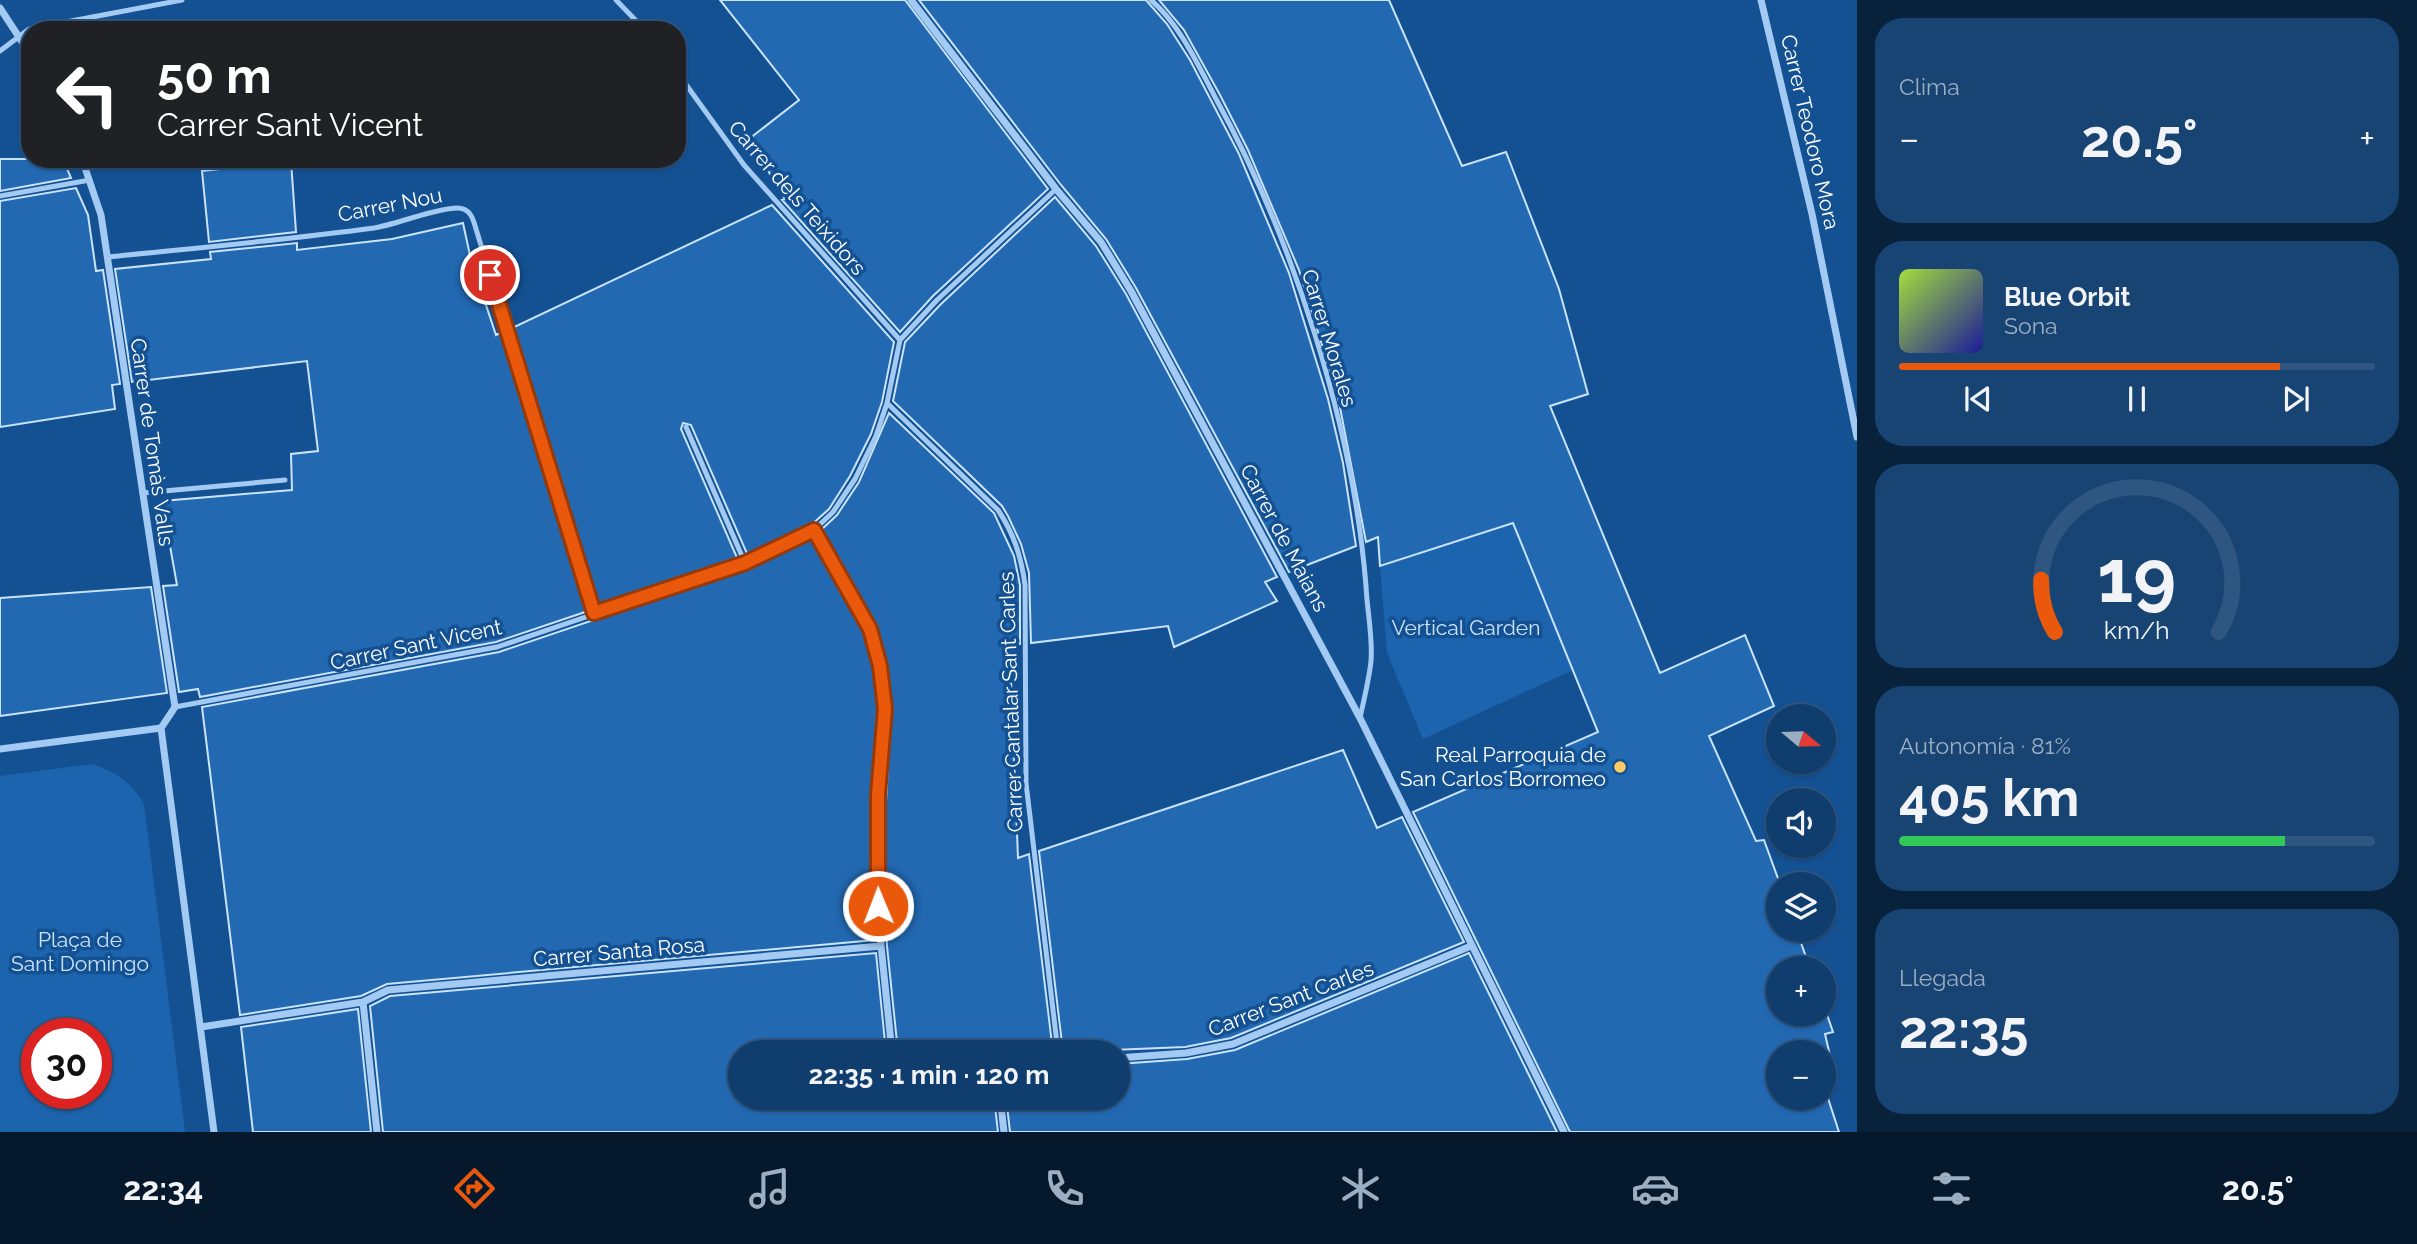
<!DOCTYPE html>
<html lang="es">
<head>
<meta charset="utf-8">
<style>
	body { margin:0; font-family:Raleway,sans-serif; background:#184473; color:#f1f3f6; height:100vh; display:flex; flex-direction:column; font-size:26px; white-space:nowrap }
	* { box-sizing:border-box; margin:0 }
	p { font-size:23px; color:#9baec2 }
	.icon { flex:none; width:38px; height:38px; fill:none; stroke:currentColor; stroke-width:2; stroke-linecap:round; stroke-linejoin:round }
	.map { position:relative; flex:1; overflow:hidden }
	.details { display:flex; flex-direction:column; gap:18px; padding:18px; background:#08223c; width:560px }
	.details>* { flex:none }
	.guide { position:absolute; left:21px; top:21px; width:665px; height:147px; border-radius:28px; box-shadow:0 2px 5px #0004,0 0 0 2px #2f5681; background:#202124; color:#fff; overflow:hidden }
	.needle { width:46px; rotate:109deg }
	.buttons { position:absolute; left:1766px; top:704px; display:grid; gap:14px }
	.buttons a { display:grid; place-items:center; width:70px; height:70px; border-radius:50%; background:#0f3d6e; box-shadow:0 2px 5px #0004,0 0 0 2px #2f5681; font-size:35px }
	.speed { position:absolute; left:21px; top:1018px; display:flex; gap:14px; font-size:35px; font-weight:700; text-align:center }
	.speed>* { display:grid; place-content:center; width:91px; height:91px; border-radius:50%; background:#0f3d6e; box-shadow:0 2px 5px #0004,0 0 0 2px #2f5681; line-height:1 }
	.speed .limit { border:10px solid #d22; background:#fff; color:#111 }
	.pin { position:absolute; display:grid; place-items:center; width:60px; height:60px; color:#fff; margin:-30px; border:4px solid #fff; border-radius:50%; box-shadow:0 2px 7px #0007 }
	.me { position:absolute; width:77px; margin:-38px; rotate:359deg; stroke-linejoin:round; filter:drop-shadow(0 0 5px #0008) }
	.turn { display:flex; align-items:center; gap:24px; height:147px; padding:0 21px; font-size:32px }
	.turn .icon { width:91px; height:91px; stroke-width:2.5 }
	.turn b { display:block; font-size:49px; line-height:60px }
	.big { font-size:52px; font-weight:700; line-height:1.1 }
	.details .widget { flex:1; display:flex; flex-direction:column; justify-content:center; gap:10px; min-width:0; padding:0 24px; border-radius:28px; background:#184473 }
	.details .dial { align-items:center; gap:0 }
	.dial svg { height:182px; overflow:visible; fill:none; stroke:#2f5681; stroke-width:7; stroke-linecap:round; text-anchor:middle }
	.dial text { fill:#f1f3f6; stroke:none }
	.song { display:flex; align-items:center; gap:21px }
	.cover { width:84px; height:84px; border-radius:10px; background:linear-gradient(135deg,hsl(80 70% 55%),hsl(240 70% 35%)) }
	.played { height:7px; border-radius:4px; background:linear-gradient(90deg,#ea580c 80%,#2f5681 80%) }
	.keys { display:flex; justify-content:space-around; direction:ltr }
	.heat { display:flex; justify-content:space-between; align-items:center; font-size:38px; direction:ltr }
	.charge { height:10px; border-radius:5px; background:linear-gradient(90deg,#34c759 81%,#2f5681 0) }
	.trip { position:absolute; left:728px; top:1040px; width:402px; height:70px; border-radius:35px; background:#0f3d6e; box-shadow:0 2px 5px #0004,0 0 0 2px #2f5681; font-weight:700; line-height:70px; text-align:center }
	.menu { display:flex; height:112px; justify-content:space-around; align-items:center; background:#06182c; color:#9baec2 }
	.menu .icon { width:49px; height:49px }
	.menu .active { color:#ea580c }
	.menu b { font-size:32px; color:#f1f3f6 }
	main { display:flex; flex:1; min-height:0 }
	.map>svg:first-child { display:block }
</style>
</head>
<body>
<main>
<div class="map">
<svg width="1857" height="1132" viewBox="0 0 1857 1132">
	<rect width="100%" height="100%" fill="#145193"/>
	<path fill="#1c64ad" fill-rule="evenodd" d="M1513,524l60,146 -150,69 -36,-86 -7,-87z
		M92,764c24,8 39,18 52,40l41,328h-185v-356zM37,1034h59v60h-59z"/>
	<path fill="#2269b2" stroke="#cae3fc" stroke-width="2" d="M720,0h185l143,189 -115,107 -33,36 -118,-132 3,-1 -36,-60 50,-39z
		M919,0h227l21,24 23,36 49,94 50,119 39,126 15,64 13,83 -67,26 -153,-284 -30,-49 -45,-54z
		M1159,0h230l73,166 44,-14 53,137 29,105 -38,12 110,267 85,-38 29,71 -65,30 47,105 8,-1 16,44 -2,45h18l14,39h-32v45h46v-7l9,26 -8,2 10,43 -11,3v-28h-46v45h46v-11l15,46h-269l-157,-320 185,-80 -85,-209 -133,43 -2,-29 -12,5 -28,-145 -39,-127 -51,-120 -28,-55 -36,-65z
		M0,159h63l8,19 -71,13z
		M291,161l5,71 -87,10 -7,-71z
		M76,188l12,27 8,56 7,-1 17,114 -8,1 3,24 -115,18v-226z
		M1055,197l41,49 30,48 151,283 -12,5 12,19 -103,46 -6,-21 -137,17 -2,-70 -8,-29 -13,-28 -6,-10 -109,-105 12,-59 36,-38z
		M772,205l122,137 -12,60 -11,32 -21,42 -21,33 -20,18 -61,29 -57,-131 -8,-2 -2,6 57,131 -140,47 -86,-279z
		M463,223l8,37 25,75 6,-3 86,279 -92,31 -296,55 -2,-8 -19,3 -16,-106 14,-1 -15,-84 130,-11 -1,-36 27,-3 -11,-90 -175,21 -17,-113 96,-10 -1,-7 87,-9v7l95,-11z
		M889,413l105,100 20,43 6,29v59l-6,1v35h-3l7,178 11,-4 24,198h-155l-11,-106 -4,-91 7,-126 -1,-50 -14,-53 -54,-96 16,-15 22,-33z
		M811,537l53,94 13,50 1,48 -7,126 4,85 -488,44 -26,12 -121,19 -38,-308 297,-55 248,-84z
		M151,587l16,106 -167,23v-118z
		M1343,750l34,78 25,-11 62,125 -233,96 -46,9 -122,5 -24,-201z
		M876,953l10,99h-146v45h254l4,35h-615l-13,-126 20,-10z
		M1469,953l88,179h-547l-4,-35h112v-33l69,-5 48,-9z
		M358,1009l13,123h-118l-12,-105z"/>
	<g fill="none" stroke-linecap="round" stroke-linejoin="round">
		<path stroke="#a2caf2" stroke-width="5" d="M616,0l29,30
			M1151,0c29,25 46,63 64,97 78,141 138,329 151,489 1,24 7,51 5,75 -2,19 -7,38 -11,57
			M0,51l29,-22 153,-29
			M677,72l67,93 156,175
			M0,196l90,-16
			M108,257c88,-9 177,-17 266,-29 24,-4 62,-20 83,-20 13,0 16,10 19,21l118,384
			M887,403l111,107c16,24 23,46 27,75l1,198 32,269
			M686,427l59,136
			M142,493l143,-13
			M175,707l322,-60 248,-84 69,-33 19,-18 22,-33 21,-43 11,-33 13,-63 37,-40 119,-111"/>
		<path stroke="#a2caf2" stroke-width="7" d="M911,0l145,189 45,53 30,49 229,427 204,414
			M1761,0l51,214 45,223
			M0,8l30,46
			M82,159l19,56 74,492 -14,21
			M814,530l56,99 13,51 1,49 -7,126 4,91
			M161,728l53,404
			M0,749l161,-21
			M363,1002l14,130
			M201,1027l162,-25 25,-12 493,-44 11,106
			M1118,1058l68,-5 47,-9 238,-98
			M1000,1097l4,35"/>
	</g>
	<g fill="none" stroke-linecap="round" stroke-linejoin="round">
		<defs>
			<path id="route" d="M490,275l104,338 151,-50 69,-33 56,99 10,37 5,43 -7,86v111"/>
		</defs>
		<use href="#route" stroke="#983908" stroke-width="18"/>
		<use href="#route" stroke="#ea580c" stroke-width="12"/>
	</g>
	<circle fill="#ffcb63" stroke="#145193" stroke-width="2.5" cx="1620" cy="767" r="7"/>
	<g text-anchor="middle" stroke-width="7" stroke-linejoin="round" paint-order="stroke">
		<g font-size="21" fill="#fff" stroke="#145193">
			<text transform="translate(1810 132) rotate(77)" y="7">Carrer Teodoro Mora</text>
			<text transform="translate(797 198) rotate(49)" y="7">Carrer dels Teixidors</text>
			<text transform="translate(390 205) rotate(-11)" y="7">Carrer Nou</text>
			<text transform="translate(1329 338) rotate(73)" y="7">Carrer Morales</text>
			<text transform="translate(152 442) rotate(82)" y="7">Carrer de Tomàs Valls</text>
			<text transform="translate(1284 538) rotate(62)" y="7">Carrer de Maians</text>
			<text transform="translate(416 645) rotate(-12)" y="7">Carrer Sant Vicent</text>
			<text transform="translate(1011 702) rotate(-92)" y="7">Carrer Cantalar Sant Carles</text>
			<text transform="translate(619 952) rotate(-5)" y="7">Carrer Santa Rosa</text>
			<text transform="translate(1291 999) rotate(-21)" y="7">Carrer Sant Carles</text>
		</g>
		<g font-size="21" fill="#cae3fc" stroke="#145193">
			<text x="1466" y="635">Vertical Garden</text>
			<text x="80" y="947">Plaça de<tspan x="80" dy="24">Sant Domingo</tspan></text>
		</g>
		<g font-size="21" fill="#fff" stroke="#145193" text-anchor="end">
			<text x="1606" y="762">Real Parroquia de<tspan x="1606" dy="24">San Carlos Borromeo</tspan></text>
		</g>
	</g>
</svg>
<div class="buttons">
<a><svg class="needle" viewBox="-14 -14 28 28"><path d="M0-13l5 13h-10z" fill="#e53935"/><path d="M0 13l5-13h-10z" fill="#9baec2"/></svg></a>
<a><svg class="icon" aria-label="sound" viewBox="0 0 24 24"><path d="M4 9h4l5-4v14l-5-4H4zM17 9q2 3 0 6"/></svg></a>
<a><svg class="icon" aria-label="layers" viewBox="0 0 24 24"><path d="M12 4l9 5-9 5-9-5zM3 14l9 5 9-5"/></svg></a>
<a>+</a>
<a>−</a>
</div>
<div class="speed"><div class="limit">30</div></div>
<div class="pin" style="left:490px;top:275px;background:#d93025"><svg class="icon" aria-label="arrive" viewBox="0 0 24 24"><path d="M6 21V4h12l-3 4 3 4H6"/></svg></div>
<svg class="me" style="left:878px;top:906px" viewBox="-20 -20 40 40"><circle r="17" fill="#ea580c" stroke="#fff" stroke-width="3"/><path d="M0-11L8 9 0 5-8 9z" fill="#fff"/></svg>
<div class="trip">22:35 · 1 min · 120 m</div>
<div class="guide">
<div class="turn"><svg class="icon" aria-label="left" viewBox="0 0 24 24"><path d="M17 20v-9H6M10 6l-5 5 5 5"/></svg><div><b>50 m</b>Carrer Sant Vicent</div></div>
</div>
</div>
<section class="details">
<div class="widget"><p>Clima</p>
<div class="heat"><a>−</a><b class="big">20.5°</b><a>+</a></div>
</div>
<div class="widget">
<div class="song"><i class="cover"></i><div><b>Blue Orbit</b><p>Sona</p></div></div>
<div class="played"></div>
<div class="keys"><svg class="icon" aria-label="previous" viewBox="0 0 24 24"><path d="M18 5L8 12l10 7zM5 5v14"/></svg><svg class="icon" aria-label="pause" viewBox="0 0 24 24"><path d="M8 5v14M16 5v14"/></svg><svg class="icon" aria-label="next" viewBox="0 0 24 24"><path d="M6 5l10 7-10 7zM19 5v14"/></svg></div>
</div>
<div class="widget dial"><svg viewBox="0 0 100 80">
<path d="M14 69A42 42 0 1 1 86 69"/>
<path d="M14 69A42 42 0 0 1 8 46" stroke="#ea580c"/>
<text x="50" y="56" font-size="32" font-weight="700">19</text>
<text x="50" y="72" font-size="11">km/h</text>
</svg></div>
<div class="widget"><p>Autonomía · 81%</p><b class="big">405 km</b><div class="charge"></div></div>
<div class="widget"><p>Llegada</p><b class="big">22:35</b></div>
</section>
</main>
<nav class="menu">
<b>22:34</b>
<svg class="icon active" aria-label="directions" viewBox="0 0 24 24"><path d="M12 3l9 9-9 9-9-9zM9 14v-3h6M13 9l2 2-2 2"/></svg>
<svg class="icon" aria-label="music" viewBox="0 0 24 24"><path d="M9 18V5l10-2v13"/><circle cx="6" cy="18" r="3"/><circle cx="16" cy="16" r="3"/></svg>
<svg class="icon" aria-label="phone" viewBox="0 0 24 24"><path d="M5 4h4l2 5-3 2q2 4 5 5l2-3 5 2v4C11 20 4 13 5 4z"/></svg>
<svg class="icon" aria-label="climate" viewBox="0 0 24 24"><path d="M12 3v18M4 7l16 10M4 17L20 7"/></svg>
<svg class="icon" aria-label="car" viewBox="0 0 24 24"><path d="M5 17H2v-5l4-1 3-4h7l3 4 3 1v5h-3M9 17h6M6 11h13"/><circle cx="7" cy="17" r="2"/><circle cx="17" cy="17" r="2"/></svg>
<svg class="icon" aria-label="filters" viewBox="0 0 24 24"><path d="M4 7h16M4 17h16"/><circle cx="9" cy="7" r="2"/><circle cx="15" cy="17" r="2"/></svg>
<b>20.5°</b>
</nav>
</body>
</html>
